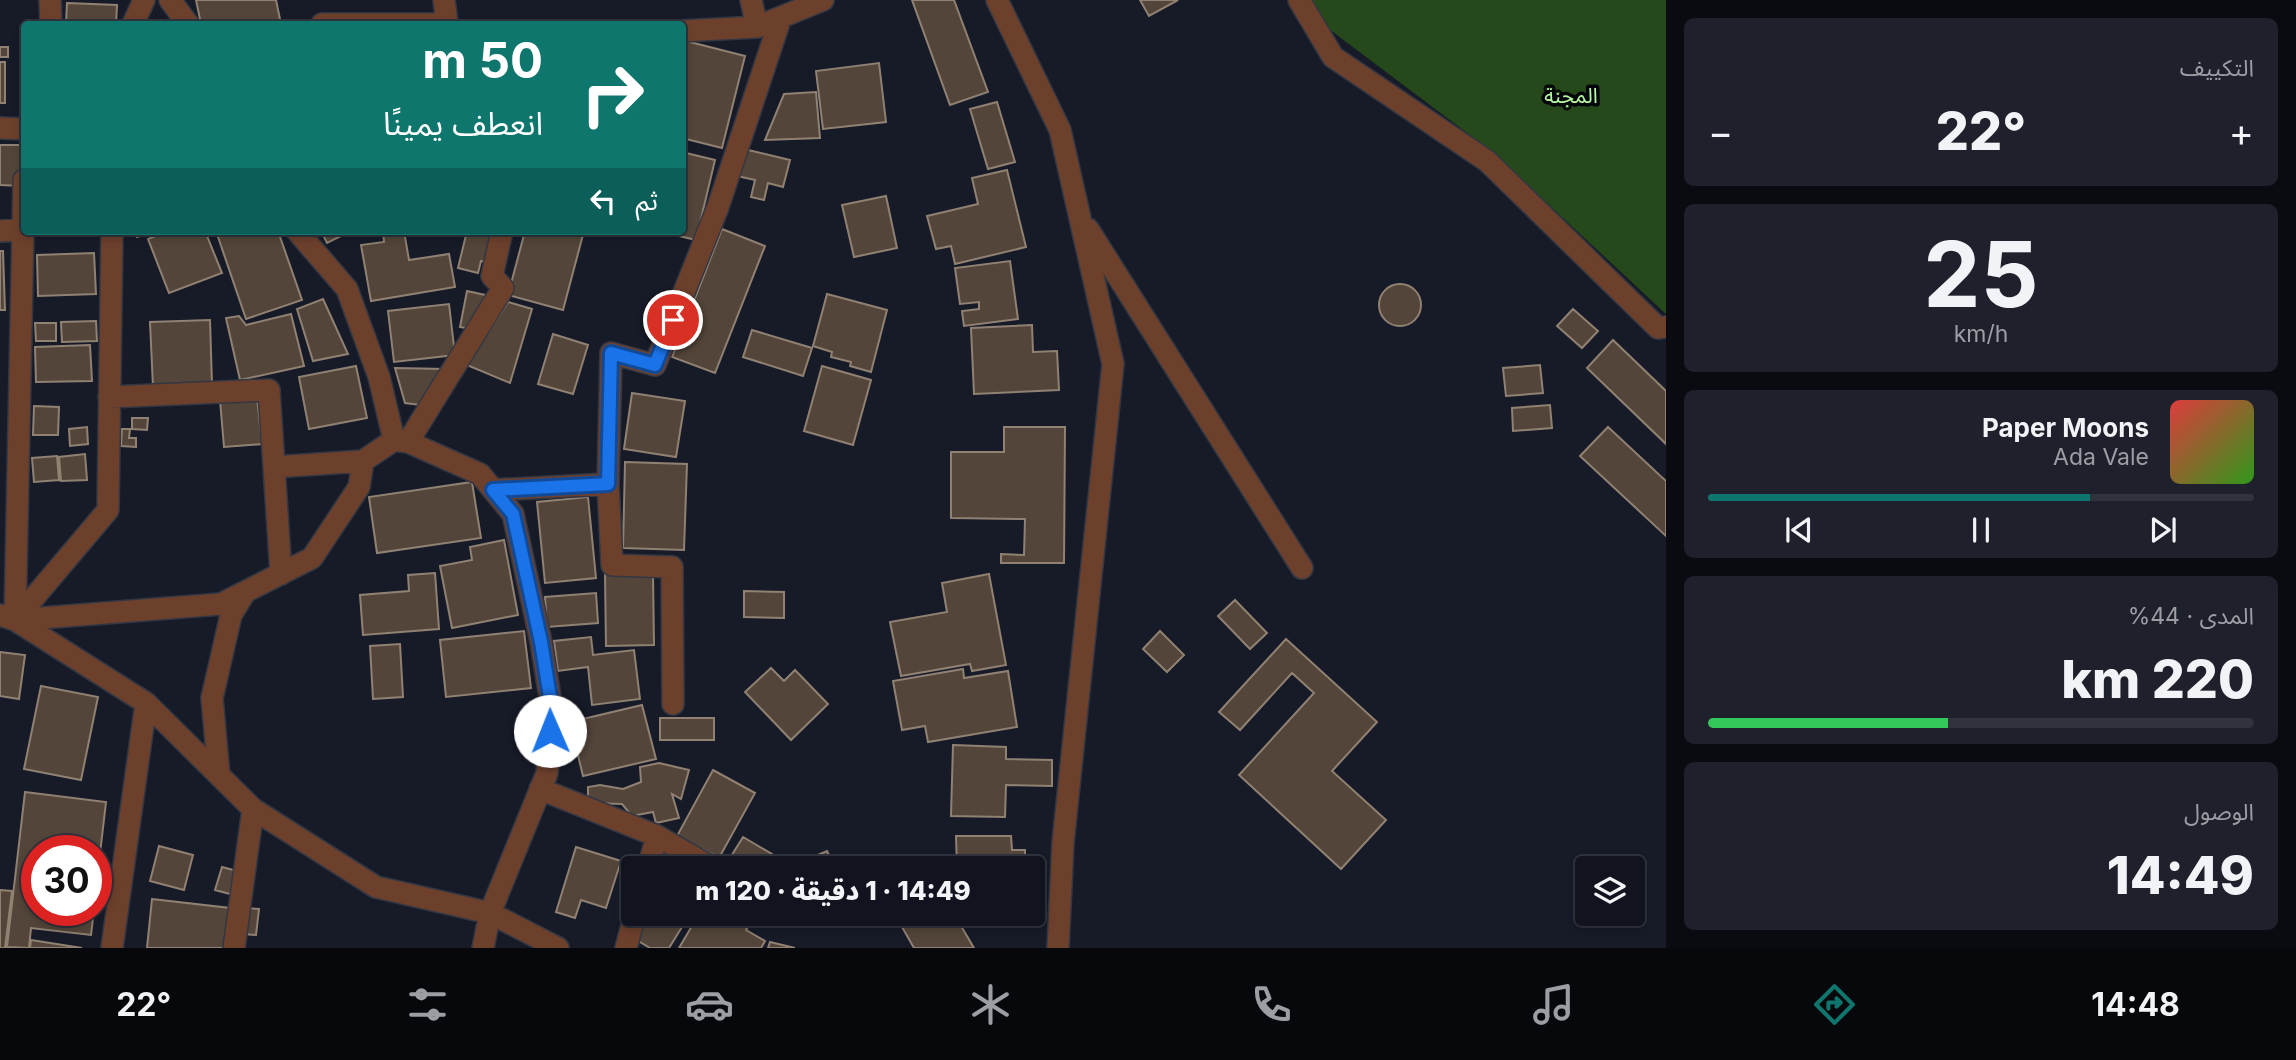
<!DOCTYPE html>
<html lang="ar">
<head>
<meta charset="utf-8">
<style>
	body { margin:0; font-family:Inter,"Noto Sans Arabic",sans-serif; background:#1e212b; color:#f1f3f6; direction:rtl; height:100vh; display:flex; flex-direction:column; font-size:26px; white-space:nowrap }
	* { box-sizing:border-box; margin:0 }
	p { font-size:23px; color:#9c9ea4 }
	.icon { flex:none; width:38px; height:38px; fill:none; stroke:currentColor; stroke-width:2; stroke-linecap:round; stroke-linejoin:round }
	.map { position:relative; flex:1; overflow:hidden; direction:ltr }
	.drawer { display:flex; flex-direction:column; gap:18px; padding:18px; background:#090b10; width:630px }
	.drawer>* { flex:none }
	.hud { position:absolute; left:21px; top:21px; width:665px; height:214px; border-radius:7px; box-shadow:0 4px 10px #0003,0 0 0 2px #30333c; direction:rtl; background:#0f766e; color:#fff; overflow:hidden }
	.controls { position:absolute; left:1575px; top:856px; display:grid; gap:14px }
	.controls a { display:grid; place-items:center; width:70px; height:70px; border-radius:7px; background:#11141e; box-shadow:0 4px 10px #0003,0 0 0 2px #30333c; font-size:35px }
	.speed { position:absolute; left:21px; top:835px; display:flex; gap:14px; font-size:35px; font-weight:700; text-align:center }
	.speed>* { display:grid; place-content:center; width:91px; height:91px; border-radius:50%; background:#11141e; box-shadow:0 4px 10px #0003,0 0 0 2px #30333c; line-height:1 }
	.speed .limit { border:10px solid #d22; background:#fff; color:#111 }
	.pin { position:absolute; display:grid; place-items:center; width:60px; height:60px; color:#fff; margin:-30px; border:4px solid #fff; border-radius:50%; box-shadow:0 2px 7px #0007 }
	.me { position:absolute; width:77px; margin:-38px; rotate:359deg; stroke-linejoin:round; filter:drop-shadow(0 0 5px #0008) }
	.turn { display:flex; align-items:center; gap:24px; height:147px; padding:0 28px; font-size:32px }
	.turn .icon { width:91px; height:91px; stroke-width:2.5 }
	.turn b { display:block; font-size:49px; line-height:60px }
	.then { display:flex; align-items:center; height:66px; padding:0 28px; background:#0003; gap:14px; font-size:26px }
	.big { font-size:52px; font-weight:800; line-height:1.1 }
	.drawer .widget { flex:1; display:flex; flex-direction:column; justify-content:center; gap:10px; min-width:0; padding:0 24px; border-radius:10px; background:#1e212b }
	.drawer .dial { align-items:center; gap:0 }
	.dial b { font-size:91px; line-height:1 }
	.song { display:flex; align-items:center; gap:21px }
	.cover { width:84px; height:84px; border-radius:10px; background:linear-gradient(135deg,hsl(0 70% 55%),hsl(110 70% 35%)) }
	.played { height:7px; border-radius:4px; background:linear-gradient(90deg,#0f766e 70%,#30333c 70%) }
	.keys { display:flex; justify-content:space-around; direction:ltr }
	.heat { display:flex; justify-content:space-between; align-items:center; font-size:38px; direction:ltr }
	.charge { height:10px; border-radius:5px; background:linear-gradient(90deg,#34c759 44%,#30333c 0) }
	.trip { position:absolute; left:621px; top:856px; width:424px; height:70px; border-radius:7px; background:#11141e; box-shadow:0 4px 10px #0003,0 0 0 2px #30333c; font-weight:800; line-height:70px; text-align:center; direction:rtl }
	.tab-bar { display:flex; height:112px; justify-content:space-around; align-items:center; background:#07080c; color:#9c9ea4 }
	.tab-bar .icon { width:49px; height:49px }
	.tab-bar .selected { color:#0f766e }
	.tab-bar b { font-size:32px; color:#f1f3f6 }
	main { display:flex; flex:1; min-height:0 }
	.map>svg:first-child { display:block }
</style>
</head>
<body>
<main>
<section class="drawer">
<div class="widget"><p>التكييف</p>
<div class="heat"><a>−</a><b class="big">22°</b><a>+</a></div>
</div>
<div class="widget dial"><b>25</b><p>km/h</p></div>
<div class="widget">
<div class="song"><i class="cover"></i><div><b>Paper Moons</b><p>Ada Vale</p></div></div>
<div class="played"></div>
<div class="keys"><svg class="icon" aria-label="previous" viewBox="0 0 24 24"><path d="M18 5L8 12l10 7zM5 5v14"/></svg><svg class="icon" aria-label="pause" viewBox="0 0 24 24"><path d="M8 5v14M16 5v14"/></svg><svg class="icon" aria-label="next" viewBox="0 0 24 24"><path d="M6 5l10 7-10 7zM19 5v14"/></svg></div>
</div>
<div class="widget"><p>المدى · 44%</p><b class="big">220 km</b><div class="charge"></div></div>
<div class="widget"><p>الوصول</p><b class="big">14:49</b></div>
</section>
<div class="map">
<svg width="1666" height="948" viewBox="0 0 1666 948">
	<rect width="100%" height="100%" fill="#171b28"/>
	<path fill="#26491c" d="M1309,0h357v314l-175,-163 -166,-125z"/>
	<path fill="#534539" stroke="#908173" stroke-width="2" d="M196,0h80l5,24h-80z
		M912,0h42l34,92 -38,13z
		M1140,0h38l-29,16z
		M67,3l50,2 -1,19h-50z
		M682,40l63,16 -23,92 -40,-10z
		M0,47h8v10h-8z
		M0,62h5v41h-5z
		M879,63l7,59 -63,7 -7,-58z
		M816,92l4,46 -55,2 19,-46z
		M997,102l18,60 -27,7 -18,-60z
		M0,145h20v41l-20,-1z
		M744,149l46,11 -7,27 -15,-4 -4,17 -13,-3 4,-17 -18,-4z
		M682,152l33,8 -19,80 -38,-9h24z
		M1007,170l19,77 -71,17 -4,-18 -15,3 -9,-33 51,-12 -6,-26z
		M886,196l11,52 -43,9 -12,-52z
		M722,229l43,17 -50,127 -43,-16z
		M135,231h18v1l-16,5z
		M168,231h37l17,42 -53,20 -21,-54z
		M216,231h62l24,69 -56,19z
		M321,231h30l-24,12z
		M383,231h21l5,29 40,-6 6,33 -84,14 -10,-56 23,-3z
		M467,231l29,2 -7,30 -8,-2 -3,12 -20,-5z
		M525,231h59l-21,79 -55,-15z
		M0,251h3l2,59h-5z
		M94,253l2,41 -58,2 -1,-41z
		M1010,261l8,58 -54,7 -2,-15 17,-2v-7l-19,2 -5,-36z
		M1379 305a21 21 0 1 1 42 0a21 21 0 1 1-42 0Z
		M467,291l23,5 -20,33 -10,-2z
		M827,294l60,16 -16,62 -21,-6 1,-4 -20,-5 1,-5 -19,-6z
		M323,299l25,55 -35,7 -16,-52z
		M508,302l24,7 -22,74 -43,-18z
		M449,304l6,51 -61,7 -6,-51z
		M1573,309l25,22 -16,17 -25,-22z
		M291,314l13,52 -64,14 -14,-62 13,-2 7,9z
		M210,320l2,65 -59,2 -3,-65z
		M96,321l1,20 -35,1 -1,-20z
		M35,323h21v18h-20z
		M1032,325l1,27 24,-1 2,39 -85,4 -3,-66z
		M752,330l60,18 -9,28 -60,-19z
		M553,334l35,11 -15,49 -35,-10z
		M1613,340l53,51v53l-79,-76z
		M90,345l2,36 -56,1 -1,-35z
		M1540,365l3,28 -37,3 -3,-28z
		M356,366l11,52 -58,11 -10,-52z
		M822,366l49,14 -18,65 -49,-14z
		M395,368l50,1 -25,36 -15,-2z
		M632,393l53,8 -9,56 -52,-8z
		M257,397l5,47 -38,3 -4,-47z
		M1550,405l2,23 -39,3 -1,-23z
		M34,406l25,1 -1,28h-25z
		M132,418h16l-1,12 -15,-1z
		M87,427l1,17 -18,2 -1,-17z
		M1004,427h61l-1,136h-63v-9l23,1 1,-36 -74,-1v-66h53z
		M1608,427l58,54v55l-86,-80z
		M122,429h8l-1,9h7v9l-15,-1z
		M85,454l2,26 -26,1 -2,-24z
		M57,456l2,24 -25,2 -2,-24z
		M625,462l62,2 -3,86 -61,-2z
		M472,482l9,56 -104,15 -8,-56z
		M588,497l8,81 -51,5 -8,-81z
		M504,540l14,75 -66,13 -12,-62 32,-6 -2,-13z
		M435,573l4,56 -76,6 -3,-40 49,-4 -1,-16z
		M653,573l1,72 -48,1 -1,-72z
		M989,574l17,91 -34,6 -2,-7 -69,12 -11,-54 57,-10 -5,-29z
		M744,591l40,1v26l-40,-1z
		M596,593l2,30 -51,4 -2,-30z
		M1235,600l32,33 -17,16 -32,-33z
		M524,631l7,57 -85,9 -6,-57z
		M1160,631l24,24 -17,17 -24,-23z
		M591,637l2,18 41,-5 6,49 -48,6 -4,-38 -30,4 -4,-30z
		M1286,639l91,83 -45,49 54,49 -45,49 -102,-94 75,-82 -22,-20 -52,57 -21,-18z
		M400,644l3,53 -30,2 -3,-53z
		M0,652l25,3 -6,44 -19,-3z
		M771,668l13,13 11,-11 33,34 -37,36 -46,-48z
		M963,669l1,9 44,-7 9,56 -89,15 -3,-16 -23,4 -9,-49z
		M41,686l57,11 -17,83 -57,-11z
		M642,705l14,54 -73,17 -13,-54z
		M660,718h54v22h-54z
		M953,745l53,2v12l46,1v26l-46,-1 -1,32 -54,-1z
		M659,763l30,7 -8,29 -9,-5 7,24 -23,5 -3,-11 -21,4 -10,-12 -34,-1v-16l12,-2 23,4 18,-7 -1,-15z
		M713,770l42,23 -36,65 -42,-22z
		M25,792l81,10 -10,86v-38h-59v60h57l-3,25 -60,-7 -2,20 -22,-1z
		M956,836h55l1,14h13v18h-68z
		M743,837l29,17 -9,14h-34l-4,-2z
		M159,846l34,9 -9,35 -34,-9z
		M576,847l45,14 -15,47 -25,-8 -6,18 -19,-6z
		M827,851l8,17h-43v-2z
		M222,867l15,4 -7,23 -15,-4z
		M0,890l12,1 -7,57h-5z
		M152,899l78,9 -5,40h-78z
		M245,908l14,1 -3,26 -14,-1z
		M650,914h40l-21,34h-19l-15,-9z
		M699,914h56l-9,16 19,11 -4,7h-82z
		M926,914h28l20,34h-60l-12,-21z
		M31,940l51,8h-52z
		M770,942l25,6h-27z"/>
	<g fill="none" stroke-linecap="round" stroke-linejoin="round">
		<defs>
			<path id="minor" d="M50,0l1,24
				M170,0l18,24
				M444,0l3,24
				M751,0l6,27
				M997,0l63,130 53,234 -50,479 -5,105
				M1299,0l34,57 154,104 171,167 8,-1
				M133,24l11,-24
				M322,24h125
				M682,31l75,-4 66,-27
				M0,128l24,1
				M1088,229l214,339
				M0,231l24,-2
				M109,397l160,-7 12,184
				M394,440l14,2 72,32 33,40 28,128 11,67 -5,64 -57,140 -7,35
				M408,442l95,-154 -11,-12 10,-45
				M274,467l89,-6
				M608,484l4,81 60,2 1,137
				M493,490l115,-6 3,-131 44,12 63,-158 63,-190
				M0,615l15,5 131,83 107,106 123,78 114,26 68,35
				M15,620l206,-16 91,-46 47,-71 4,-26 31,-21 -15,-63 -32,-88 -50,-58
				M15,620l9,-440
				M15,620l93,-110 4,-279
				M219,775l-7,-77 19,-83 14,-23
				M540,789l117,47 56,32
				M648,868l9,-32
				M112,948l34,-245
				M234,948l19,-139
				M626,948l9,-34"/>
		</defs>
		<use href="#minor" stroke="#333743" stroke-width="24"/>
		<use href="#minor" stroke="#6d402c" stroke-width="21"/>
	</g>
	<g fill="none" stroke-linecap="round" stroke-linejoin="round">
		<defs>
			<path id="route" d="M550,731l2,-22 -11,-67 -28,-128 -20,-24 115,-6 3,-131 44,12 18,-45"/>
		</defs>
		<use href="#route" stroke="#114b97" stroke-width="18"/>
		<use href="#route" stroke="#1a73e8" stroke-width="12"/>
	</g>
	<g text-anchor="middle" stroke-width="7" stroke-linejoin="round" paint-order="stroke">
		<g font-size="21" fill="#b6f8a4" stroke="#05060b">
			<text x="1571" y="103">المجنة</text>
		</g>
	</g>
</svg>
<div class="controls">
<a><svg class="icon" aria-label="layers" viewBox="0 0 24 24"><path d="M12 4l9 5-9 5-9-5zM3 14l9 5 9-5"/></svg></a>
</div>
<div class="speed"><div class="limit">30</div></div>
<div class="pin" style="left:673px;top:320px;background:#d93025"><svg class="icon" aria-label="arrive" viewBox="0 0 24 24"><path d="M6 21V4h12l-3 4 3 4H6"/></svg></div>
<svg class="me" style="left:550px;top:731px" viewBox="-20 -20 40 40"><circle r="19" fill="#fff"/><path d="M0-13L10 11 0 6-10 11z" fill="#1a73e8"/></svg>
<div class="trip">14:49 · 1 دقيقة · 120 m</div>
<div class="hud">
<div class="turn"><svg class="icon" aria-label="right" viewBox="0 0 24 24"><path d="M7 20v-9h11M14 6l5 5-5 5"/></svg><div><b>50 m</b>انعطف يمينًا</div></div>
<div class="then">ثم<svg class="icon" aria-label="left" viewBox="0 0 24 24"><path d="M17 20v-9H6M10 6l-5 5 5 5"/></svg></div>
</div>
</div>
</main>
<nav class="tab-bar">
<b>14:48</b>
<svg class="icon selected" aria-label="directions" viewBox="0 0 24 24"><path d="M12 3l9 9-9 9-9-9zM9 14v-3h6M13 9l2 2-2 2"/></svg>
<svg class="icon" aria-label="music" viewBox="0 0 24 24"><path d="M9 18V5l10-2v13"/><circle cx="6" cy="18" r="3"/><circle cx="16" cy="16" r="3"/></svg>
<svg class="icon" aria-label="phone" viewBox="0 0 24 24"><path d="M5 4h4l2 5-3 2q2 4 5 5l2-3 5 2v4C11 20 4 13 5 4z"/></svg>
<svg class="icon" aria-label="climate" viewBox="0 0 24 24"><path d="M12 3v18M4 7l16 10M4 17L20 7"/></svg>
<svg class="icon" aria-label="car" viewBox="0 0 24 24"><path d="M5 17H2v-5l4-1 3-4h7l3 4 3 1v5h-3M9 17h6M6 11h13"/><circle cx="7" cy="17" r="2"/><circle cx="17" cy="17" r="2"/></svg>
<svg class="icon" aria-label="filters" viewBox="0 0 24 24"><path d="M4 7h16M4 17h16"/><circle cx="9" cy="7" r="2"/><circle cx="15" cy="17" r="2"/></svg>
<b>22°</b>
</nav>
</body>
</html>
